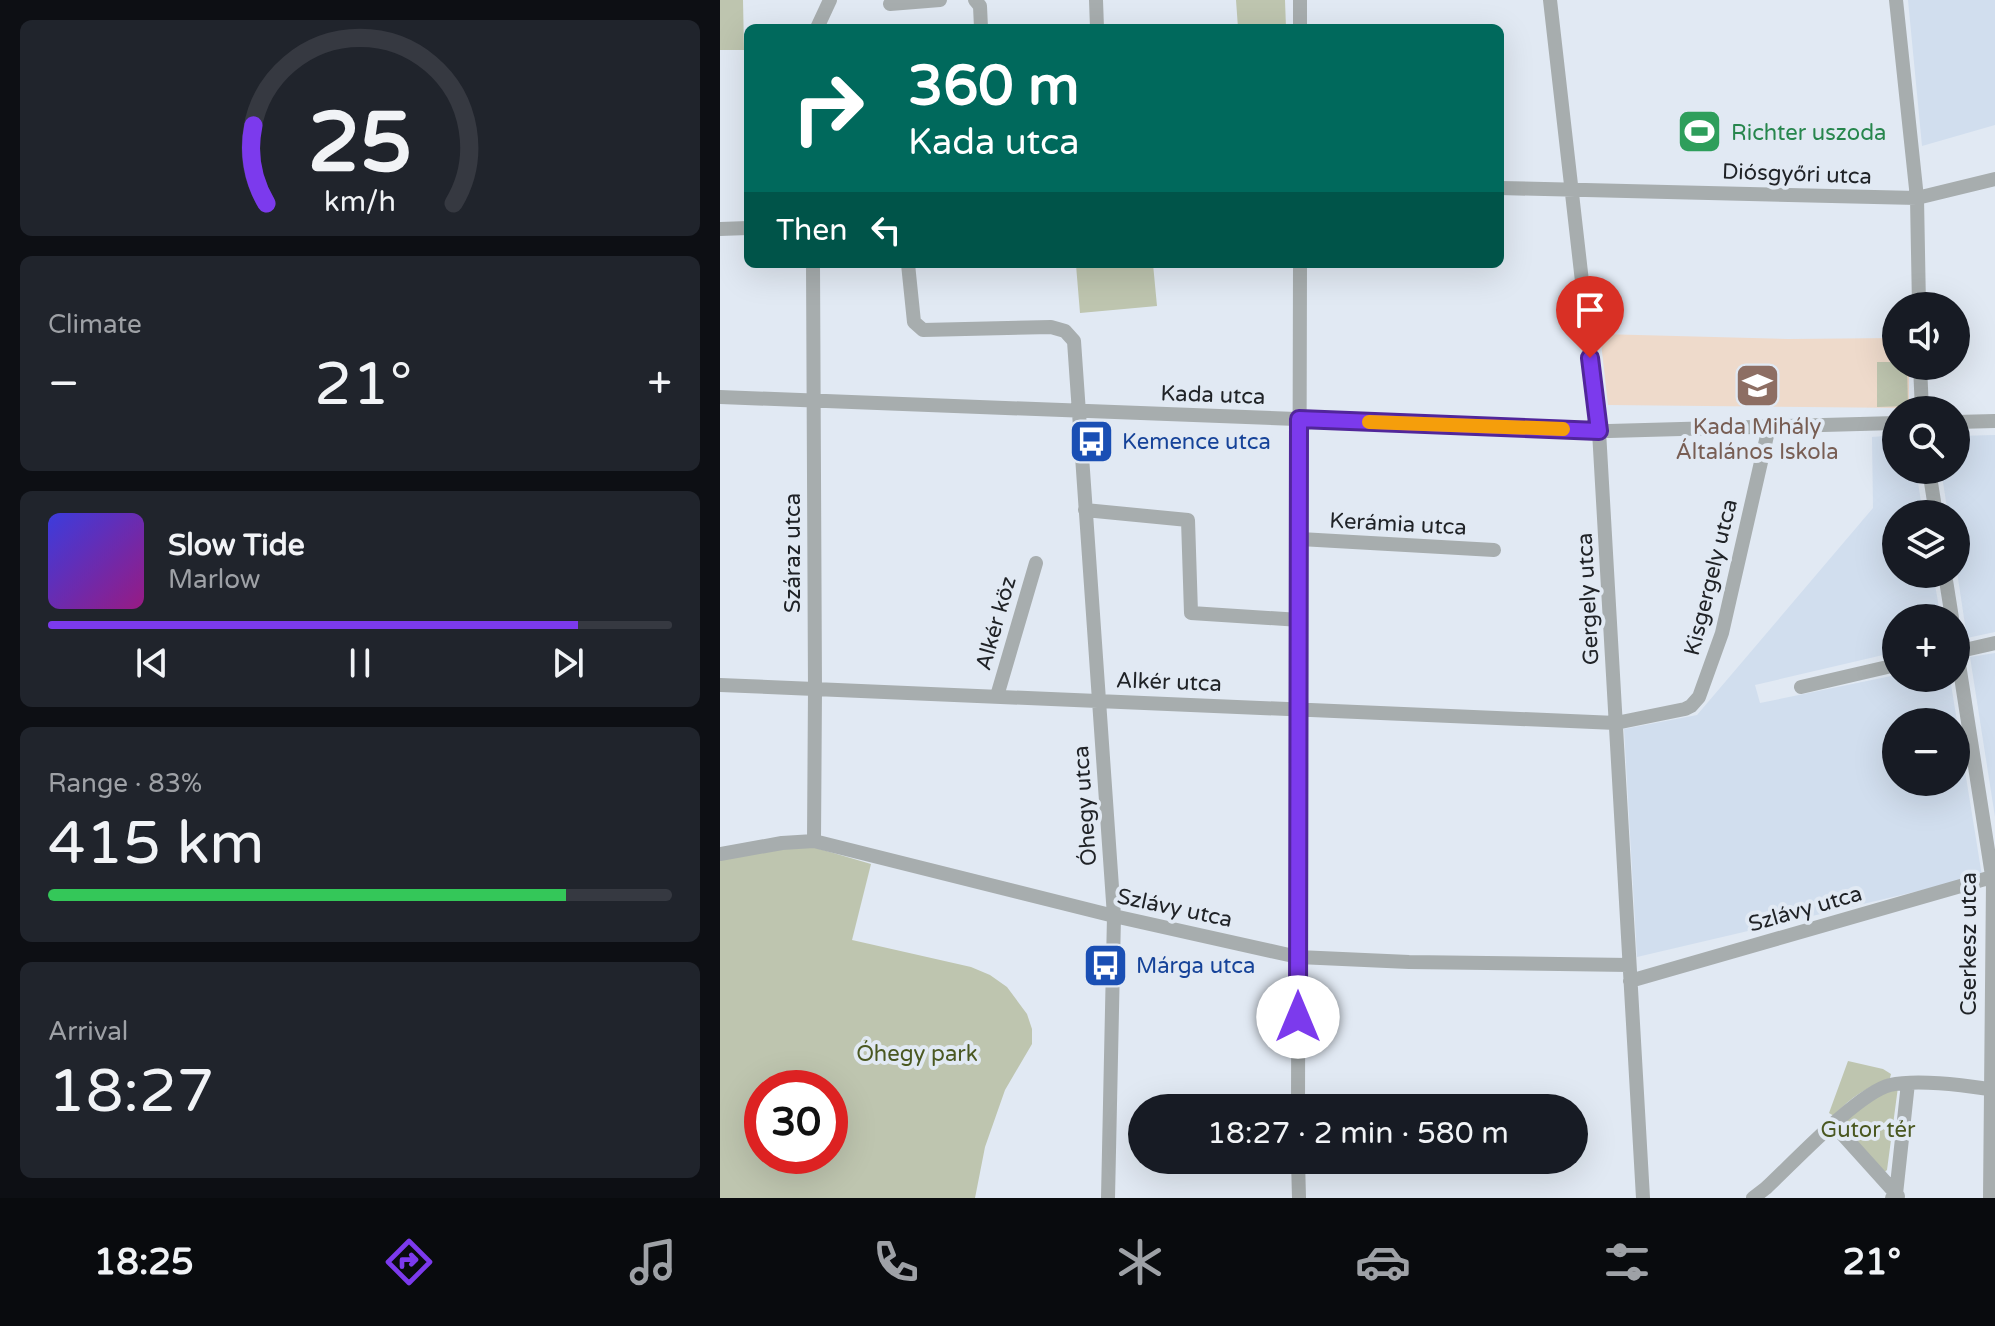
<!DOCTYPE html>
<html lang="en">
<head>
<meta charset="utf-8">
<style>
	body { margin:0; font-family:"Varela Round",sans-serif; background:#20242c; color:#f1f3f6; height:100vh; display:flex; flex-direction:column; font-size:30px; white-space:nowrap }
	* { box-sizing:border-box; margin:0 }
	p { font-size:26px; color:#9ea1a6 }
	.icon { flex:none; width:44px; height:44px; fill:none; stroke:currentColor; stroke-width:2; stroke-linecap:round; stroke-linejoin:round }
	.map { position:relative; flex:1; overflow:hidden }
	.sheet { display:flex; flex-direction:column; gap:20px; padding:20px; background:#0d0f14; width:720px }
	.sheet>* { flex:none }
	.banner { position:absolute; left:24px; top:24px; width:760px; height:244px; border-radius:12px; box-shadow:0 8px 32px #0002; background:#00695c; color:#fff; overflow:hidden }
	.fabs { position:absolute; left:1162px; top:292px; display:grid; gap:16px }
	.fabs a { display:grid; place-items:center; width:88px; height:88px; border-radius:50%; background:#171b24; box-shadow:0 8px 32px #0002; font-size:40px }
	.speed { position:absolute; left:24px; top:1070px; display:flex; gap:16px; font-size:40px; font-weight:700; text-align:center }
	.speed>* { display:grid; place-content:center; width:104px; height:104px; border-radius:50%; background:#171b24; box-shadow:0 8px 32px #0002; line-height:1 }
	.speed .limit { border:12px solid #d22; background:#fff; color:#111 }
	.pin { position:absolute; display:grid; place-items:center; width:68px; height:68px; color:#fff; margin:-82px -34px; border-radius:50% 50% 50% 0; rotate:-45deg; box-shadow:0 0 8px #0007 }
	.pin .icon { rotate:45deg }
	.me { position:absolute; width:88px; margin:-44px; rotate:0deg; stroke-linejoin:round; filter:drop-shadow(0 0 6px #0008) }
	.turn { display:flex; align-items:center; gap:28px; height:168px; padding:0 32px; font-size:36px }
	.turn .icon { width:104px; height:104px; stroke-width:2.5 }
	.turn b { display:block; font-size:56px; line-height:68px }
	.then { display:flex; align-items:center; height:76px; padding:0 32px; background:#0003; gap:16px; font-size:30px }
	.big { font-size:60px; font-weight:600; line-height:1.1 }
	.sheet .tile { flex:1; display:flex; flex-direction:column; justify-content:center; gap:12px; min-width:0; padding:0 28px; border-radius:12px; background:#20242c }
	.sheet .dial { align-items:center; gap:0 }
	.dial svg { height:208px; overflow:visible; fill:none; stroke:#363941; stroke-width:7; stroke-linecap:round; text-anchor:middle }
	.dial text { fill:#f1f3f6; stroke:none }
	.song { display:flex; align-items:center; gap:24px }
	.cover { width:96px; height:96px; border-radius:12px; background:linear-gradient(135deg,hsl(240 70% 55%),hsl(310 70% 35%)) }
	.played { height:8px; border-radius:4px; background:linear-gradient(90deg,#7c3aed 85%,#363941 85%) }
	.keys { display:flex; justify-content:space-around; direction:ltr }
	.heat { display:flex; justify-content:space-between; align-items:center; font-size:44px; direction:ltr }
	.charge { height:12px; border-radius:6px; background:linear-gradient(90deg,#34c759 83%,#363941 0) }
	.trip { position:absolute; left:408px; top:1094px; width:460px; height:80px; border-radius:40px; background:#171b24; box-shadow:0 8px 32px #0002; font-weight:600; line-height:80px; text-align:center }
	.dock { display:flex; height:128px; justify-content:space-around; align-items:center; background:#090b0e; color:#9ea1a6 }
	.dock .icon { width:56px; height:56px }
	.dock .selected { color:#7c3aed }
	.dock b { font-size:36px; color:#f1f3f6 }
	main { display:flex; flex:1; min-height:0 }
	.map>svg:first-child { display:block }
</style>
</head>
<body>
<main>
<section class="sheet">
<div class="tile dial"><svg viewBox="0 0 100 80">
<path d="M14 69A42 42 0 1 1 86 69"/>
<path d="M14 69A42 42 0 0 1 9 39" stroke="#7c3aed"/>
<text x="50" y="56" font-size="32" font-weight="700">25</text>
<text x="50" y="72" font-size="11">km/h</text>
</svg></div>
<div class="tile"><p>Climate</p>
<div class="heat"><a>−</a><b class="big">21°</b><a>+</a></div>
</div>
<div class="tile">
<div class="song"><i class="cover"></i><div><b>Slow Tide</b><p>Marlow</p></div></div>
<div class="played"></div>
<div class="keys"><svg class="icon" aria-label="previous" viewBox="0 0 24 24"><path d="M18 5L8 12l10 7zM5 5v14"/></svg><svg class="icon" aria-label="pause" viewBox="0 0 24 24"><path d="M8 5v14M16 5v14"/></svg><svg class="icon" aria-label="next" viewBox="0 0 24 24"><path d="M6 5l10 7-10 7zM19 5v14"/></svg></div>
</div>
<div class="tile"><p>Range · 83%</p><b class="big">415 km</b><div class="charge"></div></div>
<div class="tile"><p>Arrival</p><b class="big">18:27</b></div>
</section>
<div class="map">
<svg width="1275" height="1198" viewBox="0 0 1275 1198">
	<rect width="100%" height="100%" fill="#e1e9f3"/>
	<path fill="#d1deee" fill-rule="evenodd" d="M1188,0h87v125l-73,21z
		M1176,435v35h20l7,44h-27v60h37l8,44h-45v34l-141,33 5,18 136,-28v3h54l32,198 -345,81 -13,-228 73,-14 176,-207 -1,-71zM1176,722h60v60h-60z
		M1275,435v197l-28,6 -11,-73v-51h-8l-7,-44h15v-34z
		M1275,653v164l-25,-160z"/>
	<path fill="#eedacb" d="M880,334l188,5 108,-1v28h13v42l-301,-3z"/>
	<path fill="#bec5af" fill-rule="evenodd" d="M0,0h23l1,50h-24z
		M516,0h49l1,28h-48z
		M371,264h62l4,42 -77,7 -4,-48z
		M1157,362h19v4h11l1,40 -31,1z
		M93,847l58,17 -19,76 119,27 19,8 17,12 20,27 5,15v15l-27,46 -20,57 -10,51h-255v-339l60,-11zM42,1088h68v68h-68z
		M1128,1061l35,8 8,5 -1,4c-22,9 -40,19 -56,38l-5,-3z
		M1178,1087l-11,83 -5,4 -45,-50 35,-28z"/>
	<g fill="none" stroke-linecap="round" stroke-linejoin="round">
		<path stroke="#a7adae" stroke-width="14" d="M255,0l5,6 1,22
			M376,0l1,28
			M580,0v28
			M830,0l49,431 44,767
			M1176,0l21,198 2,108
			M170,4l50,-4
			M97,28l13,-28
			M780,188l417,10 78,-19
			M0,229l28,-1
			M93,264l2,425 -1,152
			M188,264l6,58 9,8 128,-3 14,4 9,10 40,575 -6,282
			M1200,366l2,44
			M0,397l889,34 287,-8
			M1236,422l39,-1
			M1209,470l7,44
			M365,510l103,10 3,93 109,7
			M580,539l194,11
			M1225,574l7,44
			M1236,645l37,237 -3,316
			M1236,652l39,-9
			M0,685l896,38 69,-14 6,-3 8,-9 23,-64 47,-206
			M1081,687l95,-22
			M277,696l39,-133
			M0,854l62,-11 32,-2 300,75 184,41 111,5 220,3
			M910,981l362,-104
			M578,1108l2,-844
			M1114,1125l64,71
			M578,1160l1,38
			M1033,1198l13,-10c27,-25 92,-95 124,-103 27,-6 71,0 99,4
			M1172,1198l4,-4 12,-111"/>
	</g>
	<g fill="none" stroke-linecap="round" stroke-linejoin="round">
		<defs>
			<path id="route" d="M578,1017l1,-598 300,12 -9,-73"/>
		</defs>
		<use href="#route" stroke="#51269a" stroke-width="20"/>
		<use href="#route" stroke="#7c3aed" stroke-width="14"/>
		<path stroke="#f59e0b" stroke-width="14" d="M649,422l194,7"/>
	</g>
	<defs>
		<symbol id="stadium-square" viewBox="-11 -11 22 22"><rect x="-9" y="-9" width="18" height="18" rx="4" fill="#2e9e5b" stroke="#e1e9f3"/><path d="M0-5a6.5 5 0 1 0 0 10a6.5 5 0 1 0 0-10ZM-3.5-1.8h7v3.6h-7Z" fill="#fff"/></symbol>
		<symbol id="school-square" viewBox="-11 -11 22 22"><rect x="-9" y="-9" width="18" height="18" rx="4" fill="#8d6e63" stroke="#e1e9f3"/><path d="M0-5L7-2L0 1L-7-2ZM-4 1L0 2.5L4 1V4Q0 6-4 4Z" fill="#fff"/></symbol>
		<symbol id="bus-square" viewBox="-11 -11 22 22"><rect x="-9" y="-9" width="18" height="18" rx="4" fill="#1a4fb4" stroke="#e1e9f3"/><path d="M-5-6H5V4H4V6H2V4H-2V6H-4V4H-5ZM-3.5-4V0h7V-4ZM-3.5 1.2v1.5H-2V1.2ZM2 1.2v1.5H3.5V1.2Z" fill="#fff"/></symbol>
	</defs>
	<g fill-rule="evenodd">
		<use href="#stadium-square" x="954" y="106" width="51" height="51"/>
		<use href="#school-square" x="1012" y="360" width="51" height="51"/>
		<use href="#bus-square" x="346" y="416" width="51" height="51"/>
		<use href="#bus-square" x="360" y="940" width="51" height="51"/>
	</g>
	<g text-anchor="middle" stroke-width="8" stroke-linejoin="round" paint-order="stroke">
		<g font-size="22" fill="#27864d" stroke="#e1e9f3" text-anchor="start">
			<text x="1011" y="140">Richter uszoda</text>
		</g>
		<g font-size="22" fill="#202327" stroke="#e1e9f3">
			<text transform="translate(1077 173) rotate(2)" y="8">Diósgyőri utca</text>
			<text transform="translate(493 394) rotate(2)" y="8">Kada utca</text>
			<text transform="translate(678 523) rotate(3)" y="8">Kerámia utca</text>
			<text transform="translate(72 553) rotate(-90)" y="8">Száraz utca</text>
			<text transform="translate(990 577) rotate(-76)" y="8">Kisgergely utca</text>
			<text transform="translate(867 599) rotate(-93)" y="8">Gergely utca</text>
			<text transform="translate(275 623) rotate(-74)" y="8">Alkér köz</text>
			<text transform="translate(449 681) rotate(2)" y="8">Alkér utca</text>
			<text transform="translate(364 806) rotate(-94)" y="8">Óhegy utca</text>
			<text transform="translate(455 907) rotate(12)" y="8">Szlávy utca</text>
			<text transform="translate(1085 908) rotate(-16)" y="8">Szlávy utca</text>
			<text transform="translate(1248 944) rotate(-90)" y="8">Cserkesz utca</text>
		</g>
		<g font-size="22" fill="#785e54" stroke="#e1e9f3">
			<text x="1037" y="434">Kada Mihály<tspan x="1037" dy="25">Általános Iskola</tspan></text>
		</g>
		<g font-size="22" fill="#164399" stroke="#e1e9f3" text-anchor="start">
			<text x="402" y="449">Kemence utca</text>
			<text x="416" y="973">Márga utca</text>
		</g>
		<g font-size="22" fill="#4a5821" stroke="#e1e9f3">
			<text x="197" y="1061">Óhegy park</text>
			<text x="1148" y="1137">Gutor tér</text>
		</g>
	</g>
</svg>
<div class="fabs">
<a><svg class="icon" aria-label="sound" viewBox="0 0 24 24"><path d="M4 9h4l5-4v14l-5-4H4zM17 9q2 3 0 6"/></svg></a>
<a><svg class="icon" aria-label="search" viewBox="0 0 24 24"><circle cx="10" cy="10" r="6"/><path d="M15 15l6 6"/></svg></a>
<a><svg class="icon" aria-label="layers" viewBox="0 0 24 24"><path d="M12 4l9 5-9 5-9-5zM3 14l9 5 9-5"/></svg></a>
<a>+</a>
<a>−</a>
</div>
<div class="speed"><div class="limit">30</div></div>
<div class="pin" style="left:870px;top:358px;background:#d93025"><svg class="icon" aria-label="arrive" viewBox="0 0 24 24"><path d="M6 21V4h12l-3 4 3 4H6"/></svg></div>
<svg class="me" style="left:578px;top:1017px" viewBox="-20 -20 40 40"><circle r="19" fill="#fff"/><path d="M0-13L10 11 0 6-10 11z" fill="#7c3aed"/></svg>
<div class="trip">18:27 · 2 min · 580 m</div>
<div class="banner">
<div class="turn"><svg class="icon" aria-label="right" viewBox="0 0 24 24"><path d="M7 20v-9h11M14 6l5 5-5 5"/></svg><div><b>360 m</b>Kada utca</div></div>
<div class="then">Then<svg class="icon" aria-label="left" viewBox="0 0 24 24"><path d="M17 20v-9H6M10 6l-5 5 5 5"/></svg></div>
</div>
</div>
</main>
<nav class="dock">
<b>18:25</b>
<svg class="icon selected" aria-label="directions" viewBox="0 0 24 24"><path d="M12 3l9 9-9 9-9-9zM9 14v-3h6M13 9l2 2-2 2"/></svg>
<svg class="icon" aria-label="music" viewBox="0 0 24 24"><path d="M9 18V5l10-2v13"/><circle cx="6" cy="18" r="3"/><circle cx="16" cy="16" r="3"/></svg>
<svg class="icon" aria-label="phone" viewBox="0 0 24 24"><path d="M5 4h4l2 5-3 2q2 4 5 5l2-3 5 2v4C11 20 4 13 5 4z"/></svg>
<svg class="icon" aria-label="climate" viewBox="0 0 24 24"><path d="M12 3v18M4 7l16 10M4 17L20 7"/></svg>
<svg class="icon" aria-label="car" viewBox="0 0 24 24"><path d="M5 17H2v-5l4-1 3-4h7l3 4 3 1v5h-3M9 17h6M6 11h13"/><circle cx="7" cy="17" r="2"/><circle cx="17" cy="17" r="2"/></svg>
<svg class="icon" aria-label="filters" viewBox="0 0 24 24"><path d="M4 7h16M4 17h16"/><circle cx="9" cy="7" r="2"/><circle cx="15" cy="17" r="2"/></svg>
<b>21°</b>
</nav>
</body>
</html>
